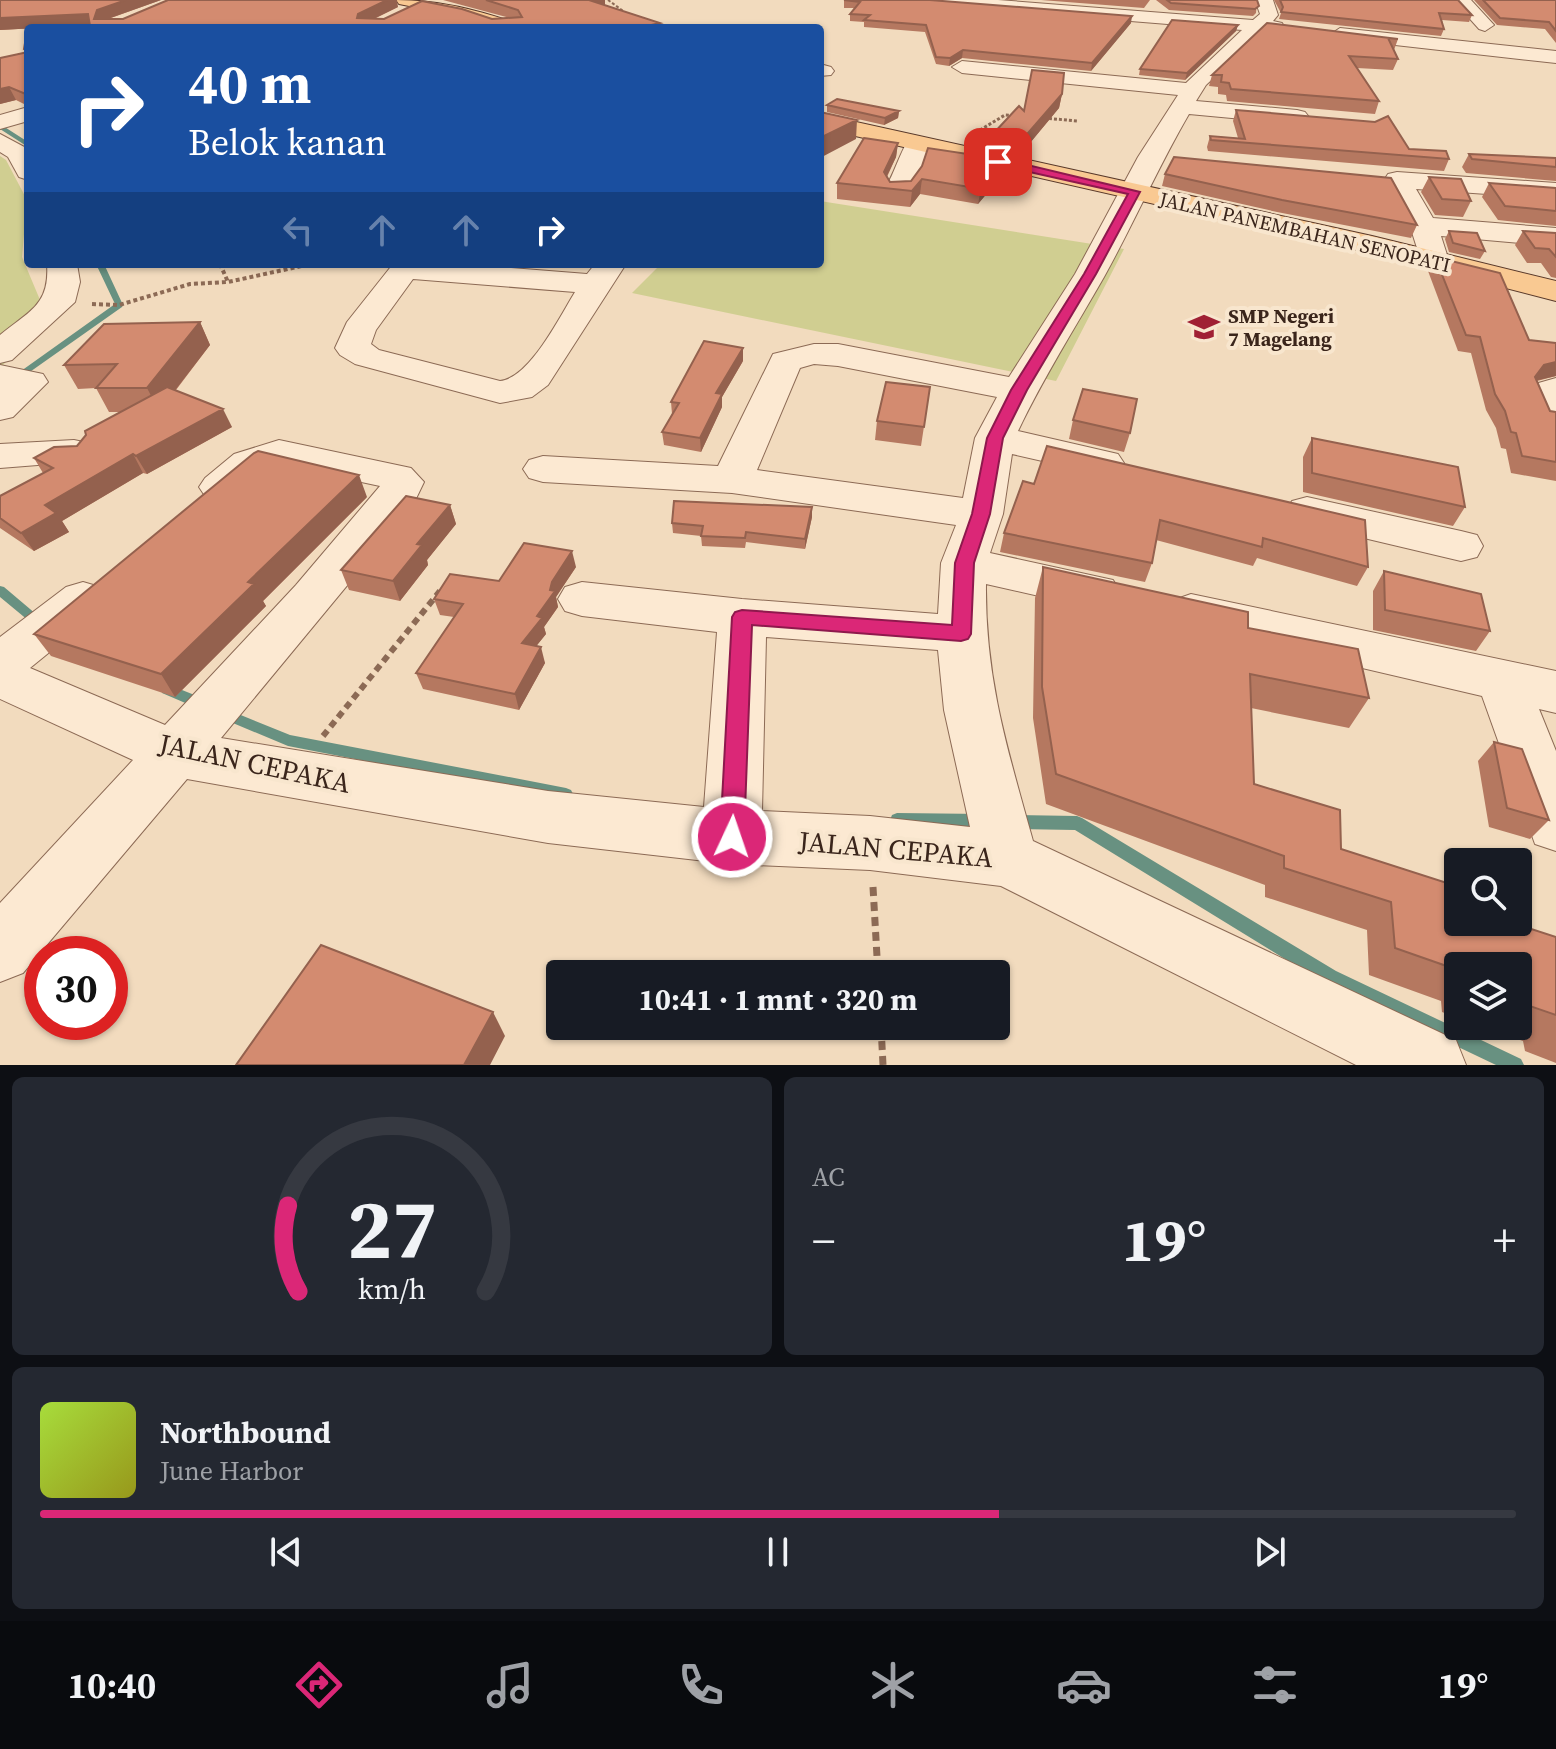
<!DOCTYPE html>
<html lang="id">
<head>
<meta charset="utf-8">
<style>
	body { margin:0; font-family:"Source Serif 4",serif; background:#242831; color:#f1f3f6; height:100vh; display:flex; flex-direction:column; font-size:30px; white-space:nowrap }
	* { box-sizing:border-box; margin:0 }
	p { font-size:26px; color:#9ea1a6 }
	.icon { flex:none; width:44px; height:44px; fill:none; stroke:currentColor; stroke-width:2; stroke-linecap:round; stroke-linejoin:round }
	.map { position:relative; height:1065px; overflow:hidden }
	.side { display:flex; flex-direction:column; gap:12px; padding:12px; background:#0d0f14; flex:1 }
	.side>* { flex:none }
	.banner { position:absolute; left:24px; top:24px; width:800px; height:244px; border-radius:8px; box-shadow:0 2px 6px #0004; background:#1a4fa0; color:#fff; overflow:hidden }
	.controls { position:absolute; left:1444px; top:848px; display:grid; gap:16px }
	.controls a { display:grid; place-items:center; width:88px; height:88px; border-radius:8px; background:#171b24; box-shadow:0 2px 6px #0004; font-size:40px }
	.speed { position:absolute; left:24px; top:936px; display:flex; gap:16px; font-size:40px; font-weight:700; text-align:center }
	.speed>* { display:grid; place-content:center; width:104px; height:104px; border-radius:50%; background:#171b24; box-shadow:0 2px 6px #0004; line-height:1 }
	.speed .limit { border:12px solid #d22; background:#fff; color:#111 }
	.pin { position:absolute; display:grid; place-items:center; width:68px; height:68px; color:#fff; margin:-34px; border-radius:16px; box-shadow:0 4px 12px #0006 }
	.me { position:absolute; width:88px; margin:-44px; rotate:3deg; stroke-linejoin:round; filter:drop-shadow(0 0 6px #0008) }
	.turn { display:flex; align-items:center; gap:28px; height:168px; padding:0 32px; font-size:36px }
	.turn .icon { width:104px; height:104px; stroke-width:2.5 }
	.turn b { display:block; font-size:56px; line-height:68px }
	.lanes { display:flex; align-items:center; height:76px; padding:0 32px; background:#0003; justify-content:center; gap:40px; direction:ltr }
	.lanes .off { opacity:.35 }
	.big { font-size:60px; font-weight:700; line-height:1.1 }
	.side .widget { flex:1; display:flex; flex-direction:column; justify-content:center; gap:12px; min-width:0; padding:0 28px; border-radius:12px; background:#242831 }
	.side .dial { align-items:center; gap:0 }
	.dial svg { height:208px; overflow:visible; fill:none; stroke:#363941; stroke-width:7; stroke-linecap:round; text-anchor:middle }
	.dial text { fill:#f1f3f6; stroke:none }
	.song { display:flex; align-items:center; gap:24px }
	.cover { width:96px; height:96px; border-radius:12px; background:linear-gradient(135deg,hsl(80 70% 55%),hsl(60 70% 35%)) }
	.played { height:8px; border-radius:4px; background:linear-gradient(90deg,#db2777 65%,#363941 65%) }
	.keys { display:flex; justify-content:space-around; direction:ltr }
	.heat { display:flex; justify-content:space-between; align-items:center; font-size:44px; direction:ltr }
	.side .tiles { flex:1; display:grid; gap:12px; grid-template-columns:1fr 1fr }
	.widget:last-child { grid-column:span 2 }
	.trip { position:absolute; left:546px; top:960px; width:464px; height:80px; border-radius:8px; background:#171b24; box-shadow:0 2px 6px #0004; font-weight:700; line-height:80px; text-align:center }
	.tabs { display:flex; height:128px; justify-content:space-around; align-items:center; background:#090b0e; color:#9ea1a6 }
	.tabs .icon { width:56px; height:56px }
	.tabs .on { color:#db2777 }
	.tabs b { font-size:36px; color:#f1f3f6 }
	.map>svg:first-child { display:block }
</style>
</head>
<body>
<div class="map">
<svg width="1556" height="1065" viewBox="0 0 1556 1065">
	<rect width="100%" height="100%" fill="#f2dbbe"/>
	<path fill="#d0ce91" d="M0,156l6,4 21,40 -5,57 26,62 -48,49z
		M820,201l304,48 -68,132 -424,-88 29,-29h159z"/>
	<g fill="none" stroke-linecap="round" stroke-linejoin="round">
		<path fill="#689181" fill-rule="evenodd" d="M0,124l28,18v5l-28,-18z
			M96,264h8l19,41 -1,2 -122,86v-7l115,-82z
			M0,586l4,1 39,33 2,3 -2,3h-8l-35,-29z
			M167,684l40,16 2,4 -2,4 -5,1 -5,-1 -35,-15 -1,-4 1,-4z
			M226,709l64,26 276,53 5,2 2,4 -2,4 -5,2 -278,-54 -67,-28 -2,-4 2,-4z
			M897,813l87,1 5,2 2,5 -2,5 -5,2 -87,-1 -5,-2 -2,-5 2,-5z
			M1013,815l64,1 5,2 254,153 185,88 3,6h-28l-172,-82 -249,-153 -62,-1 -5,-2 -2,-5 2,-5z"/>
		<defs>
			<path id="minor" d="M923,0h75l255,20 7,-6 -5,-14h18l5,15 -5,6 9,2 2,4 -2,4 -20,1 -56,53 -10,16 101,9 8,2 4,5 -4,5 -8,2 -108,-10c-31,53 -55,109 -85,163 -29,51 -61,101 -86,154l100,23 6,9 -6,9 -14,3 -92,-21 -9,60 -13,39 123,27 7,12 -7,12 -17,5 -110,-25c-1,95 22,167 47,257l423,199 10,25h-110l-355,-179 -131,-16 -138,-6 -184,-21 -361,-64 -164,194 -23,9v-79l133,-143 -133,-61v-62l66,-50 17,-5 17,5 7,12 -7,12 -70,57 135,57 131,-140 84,-99 -98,-21 -20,7 -27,24 -15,4 -15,-4 -6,-9 6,-9 29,-24 45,-14 132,28 13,14 -12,25 -191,231 327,53 156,16 13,-175 -135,-16 -17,-5 -7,-12 7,-12 17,-5 160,17 196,15 3,-51 15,-38 -224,-32 -189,-11 -14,-4 -6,-9 6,-9 14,-4 175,10 55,-112 41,-10h24l171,33 66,-103 63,-117 40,-62 -216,-22 -10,-6 10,-6 224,22 56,-53 -310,-25zM814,364l24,2 159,31 -22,41 -12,60 -206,-28 43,-102zM766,637l172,13 6,60 26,117 -100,-11 -108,-5z
				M1453,0h18l23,25 -9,6 -6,-2z
				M1340,28l216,23v12l-223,-25 -2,-4z
				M820,64l11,3 3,4 -3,4 -11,1z
				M28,107v14l-28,8v-14z
				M0,134l28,15v31l-9,-3 -11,-20 -8,-5z
				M918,137l9,2 3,5 -12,35 -11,15h-18l-4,-6c10,-15 14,-34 24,-49z
				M1397,172l159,11v16l-140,-10 17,29 123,10v18l-115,-10 8,25 -4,6 -11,3 -11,-3 -13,-41 -26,-46 4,-6z
				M47,264h30l3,18 -5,20 -63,58 -12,3v-28c29,-24 50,-30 47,-71z
				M393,264h66l128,10 8,-10h31l-78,121 -16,12 -32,6 -145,-39 -15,-9 -5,-7 12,-26zM413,279l162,13c-15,24 -45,86 -75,89l-121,-31 -8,-6 5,-14z
				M0,365l43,9 5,8 -35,35 -13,3z
				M1556,378v51l-14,-3 -14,-31 7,-11z
				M74,440l14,3 6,9 -6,9 -88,7v-24z
				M1307,497l154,34 16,4 6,11 -6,11 -16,4 -169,-40 -6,-10 6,-10z
				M1191,594l365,77v42l-17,-4 17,42v100l-21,-7 -53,-148 -308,-72 -7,-12 7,-12z"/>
			<path id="major" d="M396,0c44,0 81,10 123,24l2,4h-27l-29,-11 -66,-13z
				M820,114l552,122 184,45v20l-186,-48 -550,-125z"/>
		</defs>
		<use href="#minor" stroke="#8c6a55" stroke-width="2"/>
		<use href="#major" stroke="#59392a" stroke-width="2"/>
		<path stroke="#8c6a55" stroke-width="2" stroke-dasharray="3 2" stroke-linecap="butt" d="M608,0l18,13"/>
		<path stroke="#8c6a55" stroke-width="3" stroke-dasharray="3 2" stroke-linecap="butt" d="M1044,118l33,3
			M980,130l25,-15 13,1"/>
		<path stroke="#8c6a55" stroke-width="4" stroke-dasharray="4 3" stroke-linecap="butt" d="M220,264l8,18
			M92,304l27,1 71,-21 38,-2 83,-18"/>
		<path stroke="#8c6a55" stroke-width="6" stroke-dasharray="7 5" stroke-linecap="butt" d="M323,736l117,-145"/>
		<path stroke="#8c6a55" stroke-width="7" stroke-dasharray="9 6" stroke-linecap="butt" d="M873,887l5,87
			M881,1026l2,39"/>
		<use href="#minor" fill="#fce9d2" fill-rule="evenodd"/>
		<use href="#major" fill="#f9c992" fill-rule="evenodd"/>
	</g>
	<path fill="#b57860" d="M0,0h161l-53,19 290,-12 -24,12h118l18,-1 -67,-18h162v5l55,18v5h-578l8,-3 -90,5z
		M1041,0h109l-6,8z
		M1156,0h101l-1,13 -3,3 -84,-6z
		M1274,0h184l14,15 -3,7 -27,-2 2,9 -3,7 -162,-17 2,-6z
		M1474,0h82v43l-11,-14 -48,-4z
		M844,1h88l199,22 -40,48 -129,-13 -13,8 -13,-2 -11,-32 -61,-5v-5l-14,-1v-7l4,-6h-10z
		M1267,23l131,16 -4,11 4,9 -5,11 -36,-2 22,33 -4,13 -148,-13 -1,-6 -8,-1v-7l-9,-1 3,-11z
		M1238,25l-2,6 -51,49 -46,-5 1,-6z
		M28,43v63l-12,-6 -16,4v-46l26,-6 -2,-3z
		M1062,94l-3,14 -39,47 -29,-6 2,-15 31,-23z
		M827,105l72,6 -1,7 -14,7 -57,-13z
		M1236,110l173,39 40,10 -5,12 -236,-20 -1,-4 3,-11 28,2 -5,-17z
		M898,143l-2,14 -9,20 3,5 21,-1 11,-15 82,7 -26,31 -58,-10 -10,13 -73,-8v-16z
		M1469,154l87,4v23l-90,-8 -4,-6z
		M1165,174l252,51 -6,13 -134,-26 -115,-26z
		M1429,177l42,24 -8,16 -28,-2 -14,-23z
		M1489,183l67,5v38l-58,-6 -16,-23z
		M1449,231l36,20 -5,8 -31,-7 -4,-13z
		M1523,231l33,2v45l-5,-1 -10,-14h-14l-12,-18z
		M1435,257l94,83 27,36 -19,5 13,30 6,1v69l-45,-8 -5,-24 -5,-1 -5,-20 -10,-18 -15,-57 -13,-2 -30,-80z
		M200,322l10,23 -34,45 56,37 -85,47 -4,-1 -81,48 7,11 -35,19 -34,-23v-32l43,-23 -9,-15 43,-12 43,-34h-11l-13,-24 -18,1 -14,-24z
		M743,361l-21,36v10l-21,45 -37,-7 -2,-13 10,-18 -1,-12z
		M930,387l-9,59 -46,-6 2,-19z
		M1073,420l57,13 -6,19 -55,-13z
		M1312,438l153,69 -12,19 -150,-34v-35z
		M1047,446l321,121 -11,19 -100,-28 -4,8 -97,-26 -4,23 -7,19 -145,-30 4,-19 30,-49z
		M367,497l-104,104 3,5 -91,91 -124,-41 -17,-22z
		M450,505l6,19 -29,36 1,5 -28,36 -51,-11 -8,-20z
		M812,507v10l-7,32 -59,-7 -1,6 -43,-2 -1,-10 -28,-3 -1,-10z
		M576,567l-20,30 2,10 -14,20 2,7 -10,12 9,17 -26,47 -96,-21 -7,-16 38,-56 -14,-2 -6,-16 65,-18z
		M1043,567l205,61 121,70 -20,30 -98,-20 3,76 87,65 108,44 76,34 31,10v126l-31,-12 -2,-10 -42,-15h37v-60h-60v52l-16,-6 -1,-11 -72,-26 -2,-45 -102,-33v-12l-219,-81 -13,-86 2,-120z
		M1384,571l106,60 -14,20 -103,-21v-39z
		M1494,742l55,78 -19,19 -41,-12 -11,-66z"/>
	<path fill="#94614e" d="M126,0h35l-59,21 -8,-2 3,-9z
		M387,0h10l1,7 -37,18 -4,-7 1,-4z
		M587,0h18v7z
		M88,14l5,11 -93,5v-12z
		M1132,16l-1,7 -40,48 1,-8z
		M660,23v5h-13v-2z
		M1238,25l-2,6 -51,49 2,-7z
		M963,50l-1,8 -13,8 1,-8z
		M9,87l7,13 -16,4v-15z
		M1062,94l-3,14 -39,47 2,-15z
		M899,111l-1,7 -14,7 1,-7z
		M857,120l-1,19 -36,19v-20z
		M898,143l-2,14 -14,29 2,-14z
		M1007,158l-3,15 -26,31 3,-15z
		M922,179l-2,15 -10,13 2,-16z
		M200,322l10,23 -51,66 -12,-23z
		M743,348v13l-21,36v10l-21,45 -1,-14 16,-45z
		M1556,362v14l-22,5 -9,12 19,-28z
		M223,409l9,18 -85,47 -11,-18z
		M133,454l10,19 -81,48 7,11 -35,19 -13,-18 24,-28z
		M359,475l8,22 -104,104 3,5 -91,91 -14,-23 87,-92z
		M450,505l6,19 -29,36 1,5 -28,36 -7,-20 24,-37z
		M812,507v10l-7,32v-10z
		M572,551l4,16 -20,30 2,10 -14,20 2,7 -20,25 -4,-16 28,-53 2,-8z
		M541,647l4,16 -26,47 -4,-16z
		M493,1012l12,24 -15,29h-26z"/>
	<path fill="#d38b70" stroke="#94614e" stroke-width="2" d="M0,0h126l-29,10 -3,9h29l45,-19h219l-29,14 -1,4 27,1 38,-18 40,8 30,10 30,-2 -4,-7 -32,-10h103l71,23 -13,3 7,2h-572l8,-2 -2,-12 -88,4z
		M844,0h86l202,16 -40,47 -129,-13 -13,8 -14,-1 -10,-32 -62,-5 6,-5 -20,-1 10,-12z
		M1167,0h90l2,6 -4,3 -84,-6z
		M1280,0h178l14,15 -33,-2 5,16 -163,-17 2,-5z
		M1483,0h73v31l-7,-9 -49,-4z
		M1172,20l66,5 -51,48 -47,-4z
		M1267,23l131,16 -10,-1 10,21 -49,-3 30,45 -148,-12 -2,-6 -8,-1 1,-7h-10z
		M25,43h3v7l-4,-1z
		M28,52v43l-19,-8 -9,2v-31z
		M1032,70l32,3 -2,21 -40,46 -29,-6 26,-28 5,5z
		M837,99l62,12 -14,7 -58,-13z
		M1236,110l139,12 13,-6 21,33 37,2 3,8 -238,-19 -1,-4 35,3z
		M820,112l37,8 -37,18z
		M864,138l34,5 -14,29 6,10 21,-1 11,-15 6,-18 46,7 3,-3 30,6 -26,31 -59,-10 -10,12 -75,-8z
		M1469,154l87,4v9l-84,-8z
		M1174,157l217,21 26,47 -135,-25 -117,-26z
		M1429,177l32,2 10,22 -29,-2z
		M1489,183l67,5v23l-51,-5z
		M1449,231l28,2 8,18 -32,-8z
		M1523,231l33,2v24l-7,-8 -14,-1z
		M1435,257l65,16 29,67 27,3v19l-12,3 -9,12 15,34 6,1v50l-34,-6 -6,-23 -5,-1 -6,-21 -10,-17 -15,-57 -14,-2z
		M200,322l-53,66h-51l21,-24 -53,1 40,-41z
		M704,341l39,7 -27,45 6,1 -22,44 -38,-6 17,-29 -8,-1z
		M886,382l44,5 -6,40 -47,-6z
		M167,387l56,22 -87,47 -3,-2 -88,51 11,8 -35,20 -21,-15v-22l53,-28 -19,-10 20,-11 23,-1 9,-11 -1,-4z
		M1083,389l54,10 -7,34 -57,-13z
		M1312,438l146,29 7,40 -153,-34z
		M1047,446l318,74 3,47 -105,-29 -1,9 -102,-27 -8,43 -148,-30 19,-52 11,3z
		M258,451l101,24 -111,107 6,2 -93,90 -127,-40 220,-181z
		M406,496l44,9 -33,39 5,1 -29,36 -52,-11z
		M674,501l138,6 -7,32 -59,-7 -1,6 -44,-2 2,-10 -31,-3z
		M524,543l48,8 -20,31 -2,8 5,1 -18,25 5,2 -20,25 19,4 -26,47 -99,-21 47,-69 -29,-5 16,-25 49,7z
		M1043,567l205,45v16l110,21 11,49 -119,-24 4,110 86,26 1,39 106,34 2,10 9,3v26h60v-7l5,2 2,10 31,10v78l-38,-13v-36h-60v4l-63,-22 -4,-46 -107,-34v-12l-228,-82 -14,-87z
		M1384,571l97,23 9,37 -105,-21z
		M1494,742l28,7 27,71 -42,-12z
		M321,945l172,67 -29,53h-228z"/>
	<path fill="#db2777" stroke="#8e194d" stroke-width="2" d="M998,158l142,34 -44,82 -69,116 -24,48 -13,76 -16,49 -3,71 -3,5 -7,2 -209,-16 -8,212 -3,8 -9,3 -9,-3 -3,-8 12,-220 3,-5 7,-2 210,15 3,-62 17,-49 15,-76 24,-48 73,-116 44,-80 -134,-30 -1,-2z"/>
	<defs>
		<symbol id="school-bare" viewBox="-9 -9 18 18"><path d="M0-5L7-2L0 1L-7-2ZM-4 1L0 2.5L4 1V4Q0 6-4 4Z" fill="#a02034" stroke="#f8e6ce" stroke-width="2.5" paint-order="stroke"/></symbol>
	</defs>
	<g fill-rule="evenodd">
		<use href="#school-bare" x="1182" y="305" width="44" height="44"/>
	</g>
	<g text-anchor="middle" stroke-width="8" stroke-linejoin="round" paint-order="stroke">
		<g font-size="20" fill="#3a251b" stroke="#f8e6ce">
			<text transform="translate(1305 232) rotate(13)" y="7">JALAN PANEMBAHAN SENOPATI</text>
		</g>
		<g font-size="20" font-weight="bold" fill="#3a251b" stroke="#f8e6ce" text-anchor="start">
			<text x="1228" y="323">SMP Negeri<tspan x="1228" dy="23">7 Magelang</tspan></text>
		</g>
		<g font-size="28" fill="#3a251b" stroke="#f8e6ce">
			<text transform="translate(255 763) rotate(12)" y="10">JALAN CEPAKA</text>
			<text transform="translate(896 849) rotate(5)" y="10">JALAN CEPAKA</text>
		</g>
	</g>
</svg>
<div class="controls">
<a><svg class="icon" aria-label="search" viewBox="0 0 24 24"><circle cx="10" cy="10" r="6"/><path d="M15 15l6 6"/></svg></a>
<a><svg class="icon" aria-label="layers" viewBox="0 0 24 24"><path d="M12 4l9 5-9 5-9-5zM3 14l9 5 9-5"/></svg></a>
</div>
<div class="speed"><div class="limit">30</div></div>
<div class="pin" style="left:998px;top:162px;background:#d93025"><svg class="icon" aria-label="arrive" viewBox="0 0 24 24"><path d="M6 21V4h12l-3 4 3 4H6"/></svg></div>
<svg class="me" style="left:732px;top:837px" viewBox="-20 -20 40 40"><circle r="17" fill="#db2777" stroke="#fff" stroke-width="3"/><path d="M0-11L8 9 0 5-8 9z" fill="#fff"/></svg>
<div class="trip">10:41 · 1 mnt · 320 m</div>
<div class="banner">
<div class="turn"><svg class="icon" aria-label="right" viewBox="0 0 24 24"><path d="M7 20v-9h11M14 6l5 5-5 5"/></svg><div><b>40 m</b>Belok kanan</div></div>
<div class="lanes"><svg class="icon off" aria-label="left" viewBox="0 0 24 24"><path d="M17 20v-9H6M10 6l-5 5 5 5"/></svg><svg class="icon off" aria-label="ahead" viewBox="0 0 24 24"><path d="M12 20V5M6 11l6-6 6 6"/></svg><svg class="icon off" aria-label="ahead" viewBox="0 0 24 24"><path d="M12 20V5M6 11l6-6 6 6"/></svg><svg class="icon" aria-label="right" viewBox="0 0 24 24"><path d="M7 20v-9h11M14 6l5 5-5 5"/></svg></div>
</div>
</div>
<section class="side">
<div class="tiles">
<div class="widget dial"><svg viewBox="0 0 100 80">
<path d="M14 69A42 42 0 1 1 86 69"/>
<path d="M14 69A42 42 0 0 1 10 36" stroke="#db2777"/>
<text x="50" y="56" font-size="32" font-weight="700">27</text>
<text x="50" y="72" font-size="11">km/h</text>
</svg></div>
<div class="widget"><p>AC</p>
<div class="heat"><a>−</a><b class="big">19°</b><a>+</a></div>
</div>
<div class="widget">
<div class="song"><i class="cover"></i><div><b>Northbound</b><p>June Harbor</p></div></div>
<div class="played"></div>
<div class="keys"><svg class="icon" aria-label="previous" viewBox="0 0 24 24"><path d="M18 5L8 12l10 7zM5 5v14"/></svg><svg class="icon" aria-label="pause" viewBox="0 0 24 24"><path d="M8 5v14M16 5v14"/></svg><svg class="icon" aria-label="next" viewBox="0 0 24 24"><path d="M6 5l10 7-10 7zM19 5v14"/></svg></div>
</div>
</div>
</section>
<nav class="tabs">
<b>10:40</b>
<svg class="icon on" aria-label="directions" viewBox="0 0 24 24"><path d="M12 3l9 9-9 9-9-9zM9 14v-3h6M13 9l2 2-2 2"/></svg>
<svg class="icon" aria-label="music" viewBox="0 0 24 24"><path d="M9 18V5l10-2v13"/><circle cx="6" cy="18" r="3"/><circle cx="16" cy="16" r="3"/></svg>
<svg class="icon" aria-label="phone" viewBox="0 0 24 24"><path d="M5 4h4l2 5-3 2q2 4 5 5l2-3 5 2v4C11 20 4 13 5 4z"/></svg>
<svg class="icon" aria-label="climate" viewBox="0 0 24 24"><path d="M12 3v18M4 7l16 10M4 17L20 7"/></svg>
<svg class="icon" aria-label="car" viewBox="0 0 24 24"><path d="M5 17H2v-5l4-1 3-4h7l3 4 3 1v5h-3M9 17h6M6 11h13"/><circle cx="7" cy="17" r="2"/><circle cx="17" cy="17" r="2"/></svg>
<svg class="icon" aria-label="filters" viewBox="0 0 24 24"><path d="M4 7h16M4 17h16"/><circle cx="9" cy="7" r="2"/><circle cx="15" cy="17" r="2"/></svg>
<b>19°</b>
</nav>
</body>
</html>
